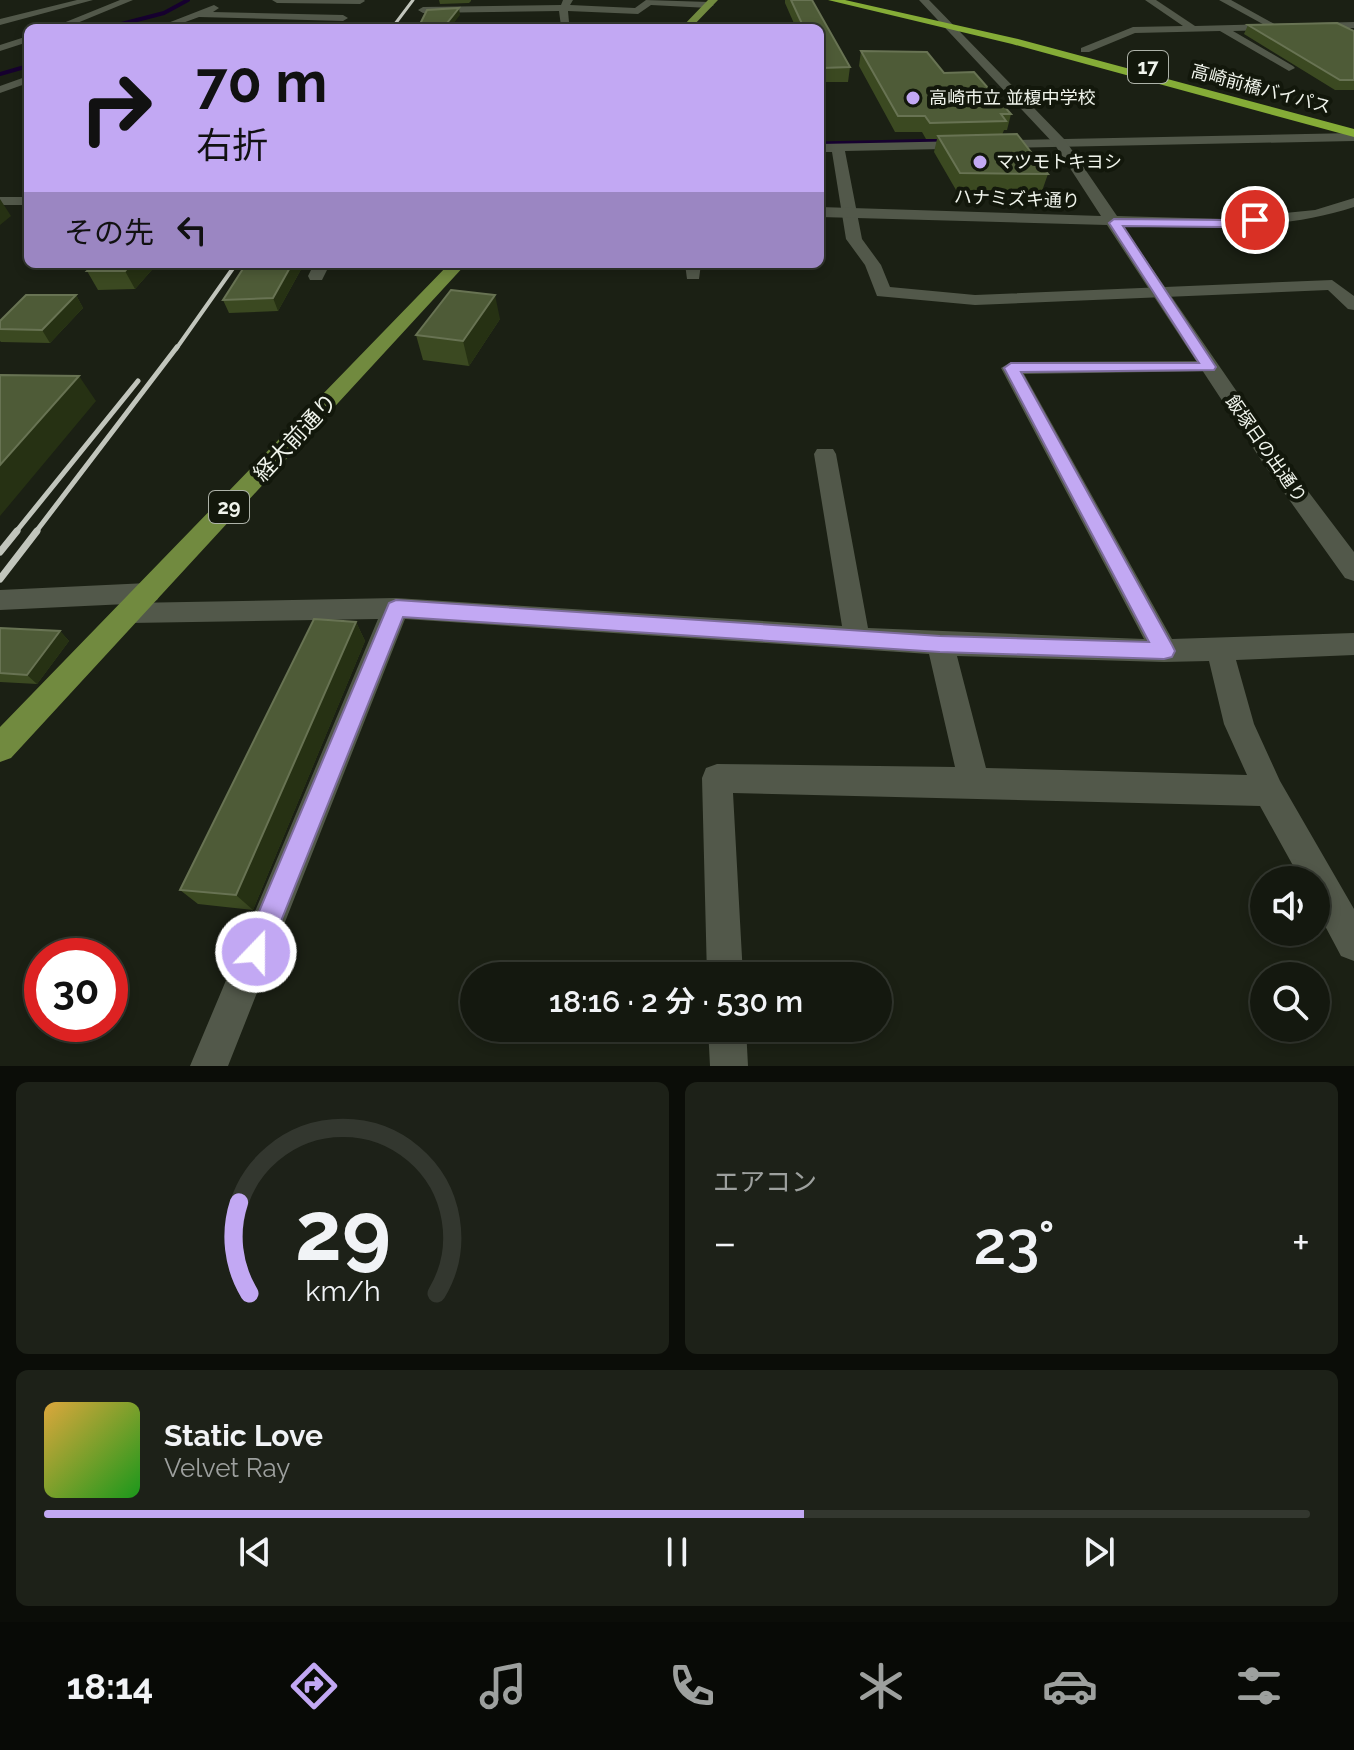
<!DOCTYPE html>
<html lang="ja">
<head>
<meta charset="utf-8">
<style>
	body { margin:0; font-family:Raleway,"Noto Sans JP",sans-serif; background:#1d2118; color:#f1f3f6; height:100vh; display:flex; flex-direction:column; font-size:30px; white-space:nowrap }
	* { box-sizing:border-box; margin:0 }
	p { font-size:26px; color:#9da09e }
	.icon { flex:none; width:44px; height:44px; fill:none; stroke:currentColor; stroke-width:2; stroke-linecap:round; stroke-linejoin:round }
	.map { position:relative; height:1066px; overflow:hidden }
	.side { display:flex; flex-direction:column; gap:16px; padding:16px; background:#0b0d08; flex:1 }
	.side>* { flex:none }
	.guide { position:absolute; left:24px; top:24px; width:800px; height:244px; border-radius:12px; box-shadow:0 4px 12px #0003,0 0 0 2px #33372f; background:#c2a8f3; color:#111; overflow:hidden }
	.controls { position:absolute; left:1250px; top:866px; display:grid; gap:16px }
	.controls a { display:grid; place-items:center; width:80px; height:80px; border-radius:50%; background:#14180f; box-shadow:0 4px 12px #0003,0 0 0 2px #33372f; font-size:40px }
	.speed { position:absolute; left:24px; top:938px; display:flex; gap:16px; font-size:40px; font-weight:700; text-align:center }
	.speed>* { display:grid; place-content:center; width:104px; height:104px; border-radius:50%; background:#14180f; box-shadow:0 4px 12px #0003,0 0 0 2px #33372f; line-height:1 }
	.speed .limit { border:12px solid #d22; background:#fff; color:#111 }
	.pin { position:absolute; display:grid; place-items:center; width:68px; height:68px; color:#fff; margin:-34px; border:4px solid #fff; border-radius:50%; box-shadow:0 2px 8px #0007 }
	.me { position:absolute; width:88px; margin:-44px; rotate:22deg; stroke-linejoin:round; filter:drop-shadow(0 0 6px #0008) }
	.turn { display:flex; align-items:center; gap:28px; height:168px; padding:0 40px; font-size:36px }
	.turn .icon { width:104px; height:104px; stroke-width:2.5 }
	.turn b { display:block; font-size:56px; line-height:68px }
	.then { display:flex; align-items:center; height:76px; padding:0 40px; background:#0003; gap:16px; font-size:30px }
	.big { font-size:60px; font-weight:600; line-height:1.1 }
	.side .tile { flex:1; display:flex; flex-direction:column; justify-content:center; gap:12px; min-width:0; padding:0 28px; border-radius:12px; background:#1d2118 }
	.side .dial { align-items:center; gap:0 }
	.dial svg { height:208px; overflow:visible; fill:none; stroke:#33372f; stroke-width:7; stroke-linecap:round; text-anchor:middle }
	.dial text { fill:#f1f3f6; stroke:none }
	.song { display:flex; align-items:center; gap:24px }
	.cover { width:96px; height:96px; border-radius:12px; background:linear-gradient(135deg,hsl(40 70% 55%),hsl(120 70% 35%)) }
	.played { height:8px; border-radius:4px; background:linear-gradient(90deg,#c2a8f3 60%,#33372f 60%) }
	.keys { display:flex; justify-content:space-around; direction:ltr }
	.heat { display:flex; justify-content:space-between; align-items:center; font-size:44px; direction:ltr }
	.side .tiles { flex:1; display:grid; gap:16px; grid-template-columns:1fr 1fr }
	.tile:last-child { grid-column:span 2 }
	.trip { position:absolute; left:460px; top:962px; width:432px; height:80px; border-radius:40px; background:#14180f; box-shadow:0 4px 12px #0003,0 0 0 2px #33372f; font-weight:600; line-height:80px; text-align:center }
	.menu { display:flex; height:128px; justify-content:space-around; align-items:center; background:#080a06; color:#9da09e }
	.menu .icon { width:56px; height:56px }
	.menu .on { color:#c2a8f3 }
	.menu b { font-size:36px; color:#f1f3f6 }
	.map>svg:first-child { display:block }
</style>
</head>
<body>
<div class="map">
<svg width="1354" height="1066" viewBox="0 0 1354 1066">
	<rect width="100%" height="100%" fill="#1b2014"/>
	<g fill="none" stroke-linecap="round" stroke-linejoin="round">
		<path stroke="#16002f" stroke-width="4" d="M106,28l58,-15 24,-13
			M0,74l28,-8"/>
		<path stroke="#16002f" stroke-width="5" d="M820,144l126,-3"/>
		<path fill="#52584a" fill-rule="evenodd" d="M77,0h16l-93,25v-6z
			M120,0h13l-68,28h-14z
			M272,0h92l1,1 -5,3 -83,-1z
			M563,0h10l-3,5 65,3 11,-8 63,2 5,3 -5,3 -58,-3 -13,9 -70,-3 1,11 9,6 -17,-2 -2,-15 -136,2 -5,-3 5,-3 138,-2z
			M1145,0h11l39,26 159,-4v6l-121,3 60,35 2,2 -6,3 -69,-40 -85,2 -46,19h-8v-4l52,-21 50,-1z
			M214,5l5,3 -6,4 130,3 5,3 -5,3 -144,-4 -30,11h-14z
			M28,36v6l-28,9v-6z
			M28,76v7l-28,10v-7z
			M1354,133v8l-509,10 17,88 19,26 9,22 85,8 357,-15 22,16v14l-6,-1 -20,-19 -353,15 -98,-9 -12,-31 -19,-26 -14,-87h-12v-8z
			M314,264h16l-8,16h-12l-2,-4z
			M685,264h16l-2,15h-12z
			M1209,361l7,2 3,4 -3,4 -192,3 148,265 182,-6v22l-118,5 18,64 26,57 74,128v52l-13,-5 -25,-47v-29h-15l-41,-74 -527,-13 10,183h-36l-5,-198 4,-10 11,-4 238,3 -26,-113 -524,-35 -177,447h-38l188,-447 -248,4 -9,-3 -4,-7 4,-7 9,-3 266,-5 446,28 -28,-172 3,-5h16l3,5 32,174 276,11 -143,-271 10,-6zM957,656l207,6 45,-1 15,63 23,51 -261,-7z
			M708,1028h38l2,38h-38z"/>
		<path fill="#52584a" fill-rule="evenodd" d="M919,0h10l136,140 52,76 107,3 91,-9 39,-12v9c-75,24 -153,21 -231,19l156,227 75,99v29l-9,-3 -82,-115 -156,-238 -287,-8v-10l281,9 -46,-71z
			M1219,0h12l47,26 -8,2z
			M0,197h28v8h-28z
			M148,583l9,3 4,7 -4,7 -9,3 -148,7v-20z"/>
		<path fill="#718a3f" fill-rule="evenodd" d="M708,0h10l-27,28h-10z
			M449,264h17l-455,494 -11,4v-35z"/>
		<path fill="#85ac37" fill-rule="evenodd" d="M828,0h17l173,39 336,90v8l-342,-93z"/>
		<path stroke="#c1c5bc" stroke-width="3" d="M392,28l21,-28"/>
		<path stroke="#c1c5bc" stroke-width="4" d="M176,349l60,-85"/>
		<path stroke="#c1c5bc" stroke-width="5" d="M15,533l123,-152
			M35,533l142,-186"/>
		<path stroke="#c1c5bc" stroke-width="7" d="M0,552l17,-21
			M0,579l37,-48"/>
	</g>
	<path fill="#3b4921" d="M439,0h32v1l-2,2 -29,1z
		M785,0h27l38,67 -2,15h-28v-54h-24l-11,-25z
		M1248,25l106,6v59h-19l-91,-56z
		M861,51l83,22 67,41 -4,16h-3l-2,5 46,39 -6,17 -86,-1 -22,-38 3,-13h-11l-4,-7h-27l-36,-66z
		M157,264l-22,25 -37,1 -11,-19z
		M246,264h58l-26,47 -49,2 -6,-13z
		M76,295l7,13 -33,35 -49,-1 -1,-1v-20z
		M500,319l-31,47 -46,-6 -7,-25z
		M356,622l9,19 -112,269 -55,-6 -18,-14z
		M0,628l60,3 9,10 -32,43 -37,-2z"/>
	<path fill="#263113" d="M459,8l1,7 -10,13h-7z
		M0,199l11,17 -11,9z
		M131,264h26l-22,25 -10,-18z
		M292,264h12l-26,47 -5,-13z
		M76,295l7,13 -33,35 -8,-13z
		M495,295l5,24 -31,47 -6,-25z
		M79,376l17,25 -96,115v-51z
		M356,622l9,19 -112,269 -17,-15z
		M60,631l9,10 -32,43 -10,-9z"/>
	<path fill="#4e5b37" stroke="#687353" stroke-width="2" d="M791,0h21l38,67 -28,1 -2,-5v-35h-16z
		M459,8l-16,20h-25l9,-18z
		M1337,23l17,8v49h-14l-92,-55z
		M861,51l66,1 17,21 30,-1 37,42h-10l5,7 -76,2 -5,-7h-27z
		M1017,134l31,40 -88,-1 -22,-37z
		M94,264h37l-6,7h-38z
		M246,264h46l-19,34 -50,2z
		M451,290l44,5 -32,46 -47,-6z
		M26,295h50l-34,35 -42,-1v-8z
		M0,375l79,1 -79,89z
		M314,619l42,3 -120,273 -56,-5z
		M0,628l60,3 -33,44 -27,-2z"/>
	<path fill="#c2a8f3" stroke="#7e6d9e" stroke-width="2" d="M1255,217l4,1v5l-35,4 -101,-1 93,141 -2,3 -193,2 151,273 3,6 -3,6 -8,2 -224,-7 -537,-35 -138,344 -9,4 -10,-4 -4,-9 147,-349 7,-3 544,36 209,6 -145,-274 7,-5h188l-90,-140 5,-4 110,1z"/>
	<g fill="#c2a8f3" stroke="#12170b" stroke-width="3">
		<circle cx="913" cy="98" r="8"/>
		<circle cx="980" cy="162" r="8"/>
	</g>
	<g text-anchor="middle" stroke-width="8" stroke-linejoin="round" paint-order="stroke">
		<g font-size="18" fill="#f0f4ec" stroke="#12170b">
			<text transform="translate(1261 89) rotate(15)" y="6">高崎前橋バイパス</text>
			<text transform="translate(1017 199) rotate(2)" y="6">ハナミズキ通り</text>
			<text transform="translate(1266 449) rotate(55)" y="6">飯塚日の出通り</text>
		</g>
		<g font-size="18" fill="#f0f4ec" stroke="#12170b" text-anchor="start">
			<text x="929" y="104">高崎市立 並榎中学校</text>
			<text x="996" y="168">マツモトキヨシ</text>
		</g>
		<g fill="#12170b" stroke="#adb2a8" stroke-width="2">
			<rect x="1128" y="51" width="40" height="32" rx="6"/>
			<rect x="209" y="491" width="40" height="32" rx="6"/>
		</g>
		<g font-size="20" font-weight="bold" fill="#f0f4ec">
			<text x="1148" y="74">17</text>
			<text x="229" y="514">29</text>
		</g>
		<g font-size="22" fill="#f0f4ec" stroke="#12170b">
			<text transform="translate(295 437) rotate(-47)" y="8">経大前通り</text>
		</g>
	</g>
</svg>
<div class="controls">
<a><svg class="icon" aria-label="sound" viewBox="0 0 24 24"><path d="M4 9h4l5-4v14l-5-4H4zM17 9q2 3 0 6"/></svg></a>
<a><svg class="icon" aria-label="search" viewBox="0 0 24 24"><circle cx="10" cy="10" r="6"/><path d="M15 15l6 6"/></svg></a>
</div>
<div class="speed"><div class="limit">30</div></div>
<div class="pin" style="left:1255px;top:220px;background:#d93025"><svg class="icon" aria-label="arrive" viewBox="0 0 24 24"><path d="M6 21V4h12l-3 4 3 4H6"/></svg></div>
<svg class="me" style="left:256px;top:952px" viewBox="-20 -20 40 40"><circle r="17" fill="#c2a8f3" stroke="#fff" stroke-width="3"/><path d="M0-11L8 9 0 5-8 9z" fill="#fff"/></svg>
<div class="trip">18:16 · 2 分 · 530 m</div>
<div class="guide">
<div class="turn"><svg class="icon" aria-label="right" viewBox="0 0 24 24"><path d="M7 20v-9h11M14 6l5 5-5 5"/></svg><div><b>70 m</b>右折</div></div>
<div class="then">その先<svg class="icon" aria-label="left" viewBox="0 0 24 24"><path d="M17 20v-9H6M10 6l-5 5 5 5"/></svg></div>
</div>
</div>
<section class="side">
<div class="tiles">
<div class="tile dial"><svg viewBox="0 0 100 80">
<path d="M14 69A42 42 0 1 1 86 69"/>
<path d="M14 69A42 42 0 0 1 10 34" stroke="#c2a8f3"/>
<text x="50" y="56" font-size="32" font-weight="700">29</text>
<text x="50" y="72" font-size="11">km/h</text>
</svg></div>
<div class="tile"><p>エアコン</p>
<div class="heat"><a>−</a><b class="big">23°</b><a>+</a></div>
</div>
<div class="tile">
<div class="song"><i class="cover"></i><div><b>Static Love</b><p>Velvet Ray</p></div></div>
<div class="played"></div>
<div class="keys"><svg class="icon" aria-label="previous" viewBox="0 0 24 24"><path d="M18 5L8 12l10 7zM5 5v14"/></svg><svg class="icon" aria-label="pause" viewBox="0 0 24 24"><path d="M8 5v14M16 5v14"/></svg><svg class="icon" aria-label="next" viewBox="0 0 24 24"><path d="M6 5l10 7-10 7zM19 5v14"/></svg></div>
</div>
</div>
</section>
<nav class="menu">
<b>18:14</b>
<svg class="icon on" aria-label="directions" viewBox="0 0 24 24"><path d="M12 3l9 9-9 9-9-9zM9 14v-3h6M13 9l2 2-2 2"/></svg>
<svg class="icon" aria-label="music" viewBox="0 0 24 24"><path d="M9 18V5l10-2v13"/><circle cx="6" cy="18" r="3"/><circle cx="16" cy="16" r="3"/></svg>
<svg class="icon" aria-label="phone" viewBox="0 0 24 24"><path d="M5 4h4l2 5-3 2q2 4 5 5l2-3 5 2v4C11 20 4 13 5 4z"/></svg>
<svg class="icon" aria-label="climate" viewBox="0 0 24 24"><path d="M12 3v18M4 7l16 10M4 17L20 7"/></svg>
<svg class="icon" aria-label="car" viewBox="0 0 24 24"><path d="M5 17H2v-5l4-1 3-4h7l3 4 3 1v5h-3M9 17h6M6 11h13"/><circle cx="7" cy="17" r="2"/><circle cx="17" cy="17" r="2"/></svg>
<svg class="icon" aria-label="filters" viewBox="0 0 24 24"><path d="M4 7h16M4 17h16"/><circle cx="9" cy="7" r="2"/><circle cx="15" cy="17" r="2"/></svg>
</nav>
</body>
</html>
